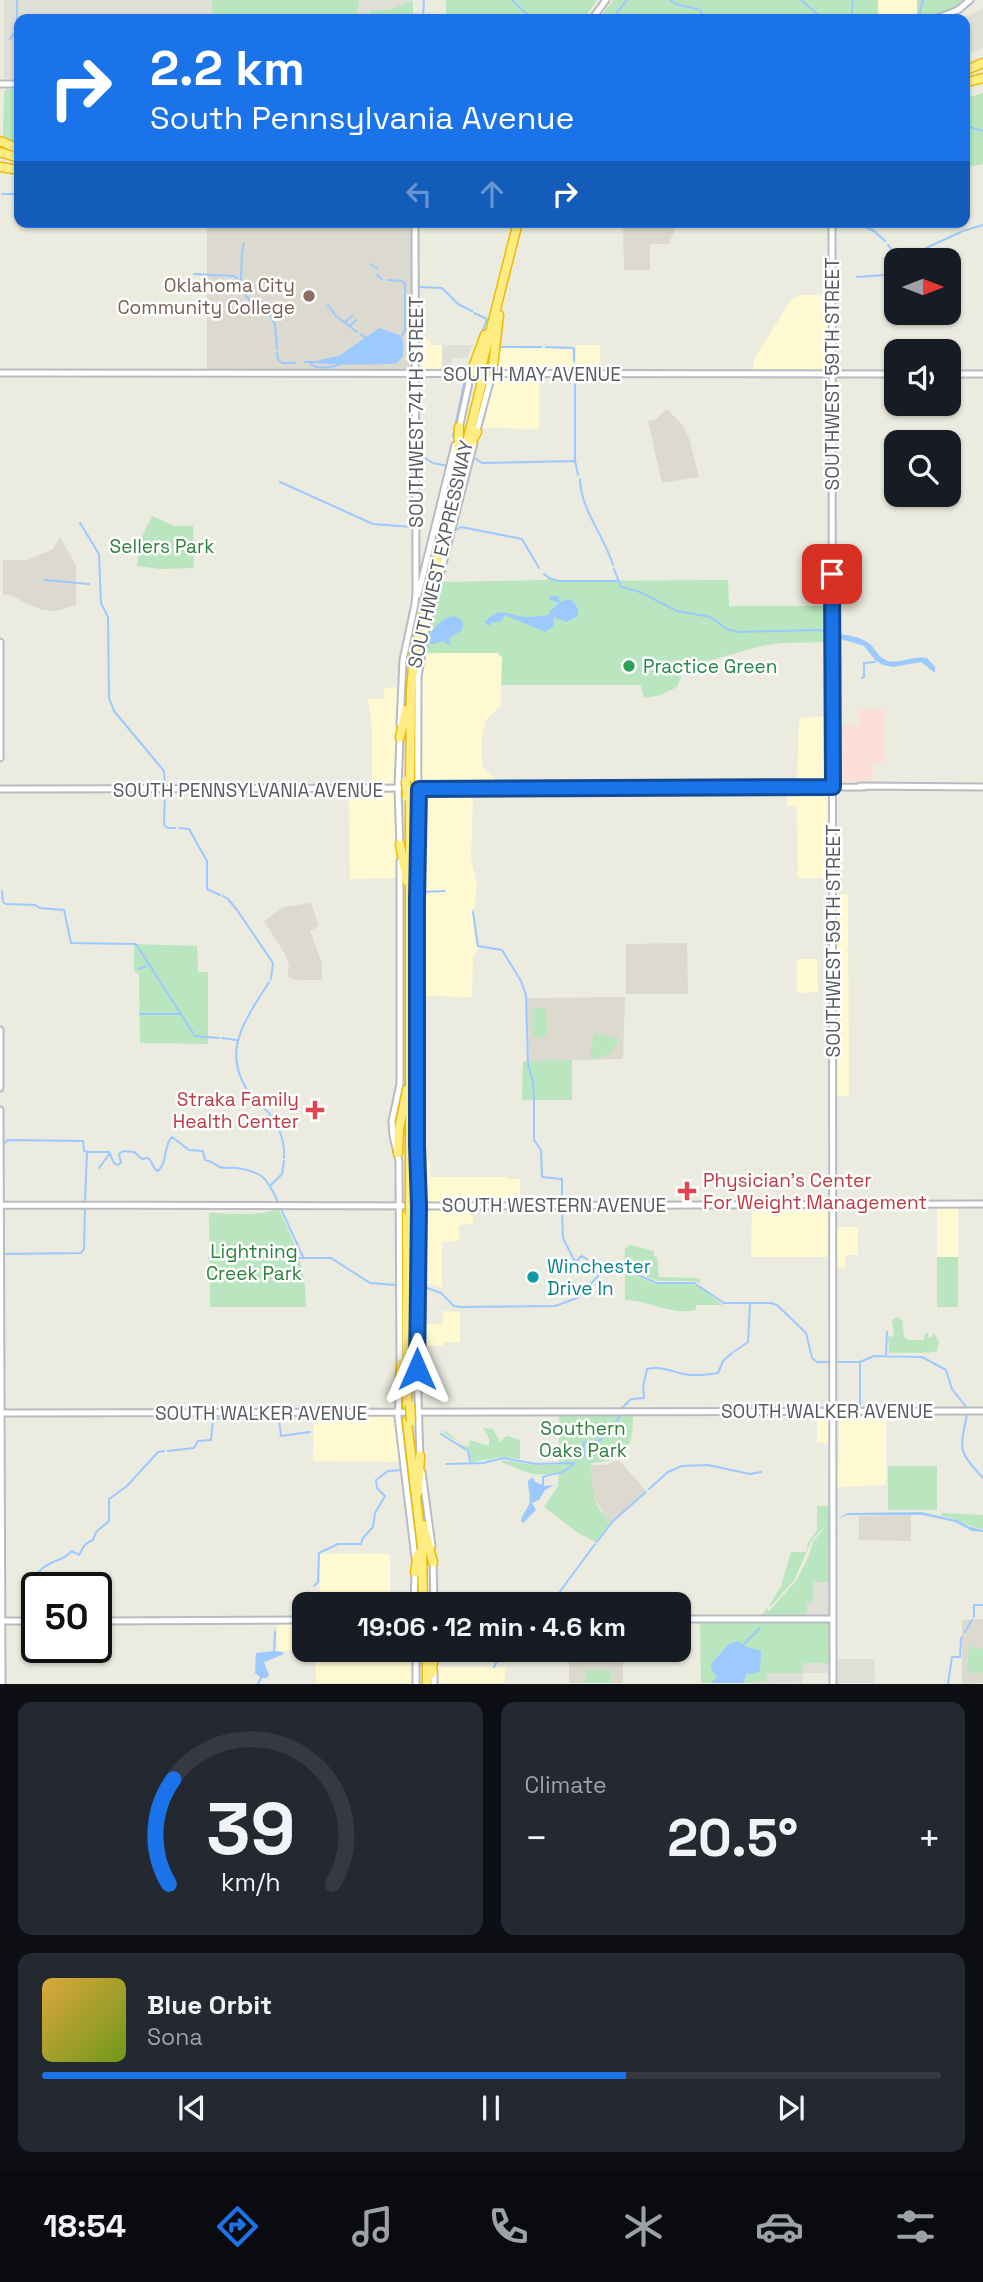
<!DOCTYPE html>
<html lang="en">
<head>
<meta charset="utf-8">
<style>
	body { margin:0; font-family:"Space Grotesk",sans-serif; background:#242831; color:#f1f3f6; height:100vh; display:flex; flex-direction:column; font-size:26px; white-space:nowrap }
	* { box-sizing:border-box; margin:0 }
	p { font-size:23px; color:#9ea1a6 }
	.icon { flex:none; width:38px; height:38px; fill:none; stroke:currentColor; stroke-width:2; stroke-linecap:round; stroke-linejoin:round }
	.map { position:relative; height:1684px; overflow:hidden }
	.side { display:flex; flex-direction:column; gap:18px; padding:18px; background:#0d0f14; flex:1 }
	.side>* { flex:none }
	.top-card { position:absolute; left:14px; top:14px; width:956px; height:214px; border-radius:14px; box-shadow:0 2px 5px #0004; background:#1a73e8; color:#fff; overflow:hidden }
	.needle { width:46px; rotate:90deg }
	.tools { position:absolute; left:884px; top:248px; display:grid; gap:14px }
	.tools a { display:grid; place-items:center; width:77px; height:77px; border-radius:14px; background:#171b24; box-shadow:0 2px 5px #0004; font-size:35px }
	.speed { position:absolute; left:21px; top:1572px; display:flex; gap:14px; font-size:35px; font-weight:700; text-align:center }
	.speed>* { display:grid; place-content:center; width:91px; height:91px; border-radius:50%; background:#171b24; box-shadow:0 2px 5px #0004; line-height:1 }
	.speed .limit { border:4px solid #111; border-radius:10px; background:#fff; color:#111 }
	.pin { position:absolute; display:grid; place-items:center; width:60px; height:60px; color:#fff; margin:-30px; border-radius:14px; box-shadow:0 4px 10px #0006 }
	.me { position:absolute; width:77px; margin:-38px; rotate:0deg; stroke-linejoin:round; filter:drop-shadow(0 0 5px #0008) }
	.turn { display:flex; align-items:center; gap:24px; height:147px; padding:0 21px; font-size:32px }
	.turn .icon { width:91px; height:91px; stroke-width:2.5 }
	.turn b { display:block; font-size:49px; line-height:60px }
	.lanes { display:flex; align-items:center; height:66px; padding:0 21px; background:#0003; justify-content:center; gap:35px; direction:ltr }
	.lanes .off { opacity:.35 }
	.big { font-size:52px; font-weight:700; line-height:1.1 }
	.side .tile { flex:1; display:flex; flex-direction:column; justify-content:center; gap:10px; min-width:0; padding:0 24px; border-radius:14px; background:#242831 }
	.side .dial { align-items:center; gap:0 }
	.dial svg { height:182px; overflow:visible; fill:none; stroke:#363941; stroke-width:7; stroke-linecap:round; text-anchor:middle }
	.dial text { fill:#f1f3f6; stroke:none }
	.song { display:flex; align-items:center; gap:21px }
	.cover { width:84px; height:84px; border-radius:10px; background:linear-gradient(135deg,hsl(40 70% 55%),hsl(80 70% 35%)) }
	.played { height:7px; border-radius:4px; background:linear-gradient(90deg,#1a73e8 65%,#363941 65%) }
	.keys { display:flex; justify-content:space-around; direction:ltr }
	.heat { display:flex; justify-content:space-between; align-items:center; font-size:38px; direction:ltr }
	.side .tiles { flex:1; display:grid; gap:18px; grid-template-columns:1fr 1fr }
	.tile:last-child { grid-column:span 2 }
	.trip { position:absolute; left:292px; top:1592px; width:399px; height:70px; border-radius:14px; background:#171b24; box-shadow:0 2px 5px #0004; font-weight:700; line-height:70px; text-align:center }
	.tabs { display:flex; height:112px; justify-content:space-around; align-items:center; background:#090b0e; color:#9ea1a6 }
	.tabs .icon { width:49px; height:49px }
	.tabs .current { color:#1a73e8 }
	.tabs b { font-size:32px; color:#f1f3f6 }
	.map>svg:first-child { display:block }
</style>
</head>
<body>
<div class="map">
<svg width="983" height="1684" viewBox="0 0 983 1684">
	<rect width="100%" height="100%" fill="#ecebdf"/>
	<path fill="#fff9d1" d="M878,0h39v15h-39z
		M799,295h29l1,75h-75v-11l37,-59z
		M418,329l14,16h10v25h-24z
		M576,345h24v26h-24z
		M500,348l72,1 1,22 -76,-1 -1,-2z
		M539,376v53l-60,-1 14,-51z
		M439,653h59l4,5 -1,48 -16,15 -3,17v28l13,13v6l-54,1 -16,-1 -4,-4 -2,-88 4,-39z
		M398,687l-2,97 -24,2v-57l-4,-30h16v-11z
		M829,716l1,1v66l-33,1 2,-66z
		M787,790l43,1 1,87h-33l-1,-71 -10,-1z
		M349,792l44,1 3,3 2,82 -48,1z
		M473,793l-2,66 6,26 -3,24h-2l3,34 3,5 -5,10 -1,39 -52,-1 1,-202z
		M836,894h12l1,202h-13z
		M797,959h20l1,33 -21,1z
		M420,1161h10v16h77l1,2h12v24l-97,-1 -2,-4z
		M752,1207l78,1v49h-79z
		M937,1207h21v50h-21z
		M425,1209l48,1v14l-14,1v16l-17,1v45l-22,-6 2,-71z
		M837,1227h21v28h-12l-1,13 -9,-1z
		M443,1311l17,1v30h-17v4h-23l1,-22h22z
		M817,1414l13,2 1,27h-14z
		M314,1415l82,1 6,46 -89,-1z
		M866,1415h20v70l-48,2 1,-68 26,-1z
		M320,1554h70v51h-70z
		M277,1624h27v26l6,1h-33z
		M315,1650h96l1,33h-96z
		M435,1667h70v16h-70z"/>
	<path fill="#dfded7" d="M4,0h208v19h-193v60h-13l-2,-2z
		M359,0h54v1l-25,9h-18l-1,9h-12z
		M983,9v39l-19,7v-36h-5z
		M442,345h31l-6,13h-15v12h-10z
		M813,1582h17l-1,31 -2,2 -21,1v-13l7,-1z
		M837,1659h37l1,24h-38z
		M802,1663h28v10h-27l-1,10 -51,1 1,-3 14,-8h36z"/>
	<path fill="#dcdace" d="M207,222h205l-1,147 -204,1z
		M623,222h39l13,7 -6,15h-19v26h-26z
		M667,409l15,15 8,17 9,36 -37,6 -14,-62 7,-1z
		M60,537l16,29v39l-19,6 -15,-1 -33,-15h-6v-35h25l25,-11z
		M311,903l8,23 -9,5 12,32v17h-25l-10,-3 2,-11 -4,-12 -21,-33 20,-14z
		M687,943l1,51h-62v-50z
		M625,997l-2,62 -94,2 -2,-63z
		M619,1460l27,31 -35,32 -6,-5 -14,-29v-24h14z
		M911,1515v26l-52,-1v-24z
		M983,1619v64l-21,1v-64z
		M569,1650h54v33h-54z"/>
	<path fill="#fce0d8" d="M860,709h25v53l-12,1v21h-38v-58h25z"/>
	<path fill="#b9e6be" d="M212,0h147l-2,19h-145z
		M446,0h151l-13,19h-138z
		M613,0h265v15l-4,4h-275z
		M917,0h49l-23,14 -26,5z
		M413,1v18h-44l1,-9h18z
		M6,89h13v55l-16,-7 1,-45z
		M983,93v71l-19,4v-69z
		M152,516l22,10h19l1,42 -33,1 -24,-3 3,-25z
		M549,578l9,3 170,-1 1,26h100v36l-47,1 -21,3 -81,23 1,8 -4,10 -16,8 -17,3 -3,-13h-140l1,-27 -4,-5h-75l10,-44 4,-2 -3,-3 6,-22 107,-2z
		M134,944l63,2 1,26h10v72l-68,-1 -1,-68 -5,-5z
		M532,1008h14l1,29h-14z
		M594,1033l24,6c-4,14 -14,20 -28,19z
		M572,1060v40h-50l1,-39z
		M278,1208c17,35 28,60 28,99h-96l-1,-94c18,0 55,4 69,-5z
		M630,1245l24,6v5l3,1 2,20 37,1 4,1v4l-10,-2h-32l-30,-13 -4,1 1,-21z
		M937,1257h21v50h-21z
		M625,1272l31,12h34l8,2 25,19h-27v5c-25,6 -47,-10 -71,-10z
		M897,1317l5,3 2,17 5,3h15l1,-7h3v4l2,1 4,-5 5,9 -2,9c-7,3 -37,1 -48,2l-1,-17 4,1 2,-2 -2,-15z
		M633,1414c0,35 -7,47 -42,49 0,21 2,46 20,60l-15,19 -18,-9 -34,-26 14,-21 1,-14c-29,6 -33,-1 -58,-10l2,-2 31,5h25v-50z
		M483,1428l10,1 7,13 7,-6 13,4v19l-18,-2 -30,5 -2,-1 -1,-11 -8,-3 -3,-5 -16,-10 4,-1 16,14 7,1 1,-6 19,6v-8z
		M888,1466h49v44h-49z
		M817,1506h14l-1,76h-17v21h-6l-1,13h-45l6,-8 2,3 27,-30 12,-23 5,-16 16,-20 -18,19 -16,38 -23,26 -3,1 12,-20 10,-34h15l2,-9 9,-13z
		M941,1513l42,2v14c-15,-1 -26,-12 -42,-13z
		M700,1621h129l1,42h-27l-1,10h-35l-1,8h-14l-1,2h-50z
		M969,1646l14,4v23h-16z
		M585,1670h26v13h-26z"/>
	<path fill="#9cc9ff" d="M379,328l20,7 4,5v16l-6,7c-7,2 -75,2 -79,0l1,-3 20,-4z
		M550,596h8l2,6 8,-3 5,2 5,8v7l-12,6 -13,-5 1,9 -9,6 -40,-17 -4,6 -10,2 -1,3 -6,-4c19,-17 19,-7 42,-5 7,0 15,-1 23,-2l1,-4 9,-8 -10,-4z
		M454,616l8,4 1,6 -2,5 -12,7 2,6 -3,1 -4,-4 -11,3 -6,-1c4,-13 13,-25 27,-27z
		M834,633c11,2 24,3 33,9 9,5 10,16 21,19 12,3 25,-6 39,-3l8,9v6l-14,-11 -28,5 -10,-2 -8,-5 -11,-14 -30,-9z
		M533,1477l1,4 10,5 10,-1 -9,5 -6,10 -7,3 4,7 -13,13 -2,-2c1,-7 6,-11 8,-17 2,-6 -1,-16 -1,-23z
		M921,1512l36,8 13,7 13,3v2l-11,-1 -17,-9 -32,-7h-76l-11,5 12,-7z
		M738,1641l5,5 18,5 -1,20 -3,2 -11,1 -2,9h-33l6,-6 -5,-6 -1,-7 18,-20z
		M274,1651l8,1 2,2 -20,8 5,13 -2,3h-6l-6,-5 1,-20z"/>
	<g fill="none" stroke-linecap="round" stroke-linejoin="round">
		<path stroke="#9cc9ff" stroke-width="2" d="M512,0l20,19
			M670,0l6,4 24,6 5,9
			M801,0l22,19
			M423,19l1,-19
			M553,19l4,-4 8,4
			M612,19l15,-19
			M851,19l2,-19
			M914,19l5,-2 3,-15 2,-2
			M10,39l6,-8
			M17,39v-39
			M964,125l19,6
			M2,194h17
			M851,222l4,1
			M860,224l14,7 11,10
			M963,231l20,-6
			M888,245l13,16
			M909,261l17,-13 35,-16
			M370,264l7,4
			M412,268v-46
			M194,274l40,2 6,5 2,10 10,12
			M377,275l5,4
			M412,275l1,12
			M857,277l29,-2 10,-8
			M241,280l1,-27 2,-10
			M388,280l14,1 3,2v47l-4,7
			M419,287l23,1 16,16 14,7
			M263,302l3,9
			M254,305l5,3
			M328,305l8,11 21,16
			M268,312l7,12 2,25
			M474,313l13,6 -6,16
			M345,322l7,-6
			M350,326l6,-6
			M361,334l5,4
			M501,347h40
			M546,347l26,1 2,1v12
			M277,353l1,7 5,3h12
			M409,361h2
			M305,362h15
			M310,363c6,7 22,5 30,1
			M467,370l10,-24
			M575,378v83l3,14
			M453,436l12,-57
			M419,454l14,9 15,3
			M473,457l9,6 93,-2
			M580,479c1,32 24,56 33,86
			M280,482l93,42 40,3
			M80,523l19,31 2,49 7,14 1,81 5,13 50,60 1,15
			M454,531l7,-4 61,12 17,29
			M614,569l7,18 19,5 37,19 33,6 17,12 11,3 81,-2 10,3
			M544,574l5,4 9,3h59
			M45,580l44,4
			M862,678l2,-1v-14l11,-1
			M165,791l-1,34 4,3h7
			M179,828l10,1 18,32v28l13,6
			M2,891l1,11 3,2 29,1 5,3 24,2 7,33 65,1 59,92 24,2
			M420,892l25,-1
			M223,896l5,3 9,11 36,53 -2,16
			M473,912l5,34 24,4 19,31 5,14 2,69 5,18 1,20v38l7,10 1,27 20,2v24
			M138,969l9,-3
			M269,982c-27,43 -52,75 -12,121 3,3 9,6 12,10 10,13 16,29 15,45
			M140,1014h41
			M222,1038l14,2
			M2,1145l6,-5 75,1 1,10 3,1 -2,49
			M87,1152h22l5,11 4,2 3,-2 -2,-9 4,-3 11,1 8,7 6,-1c5,3 4,11 10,13 10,-9 5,-25 14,-34l17,13 14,1 2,9c7,1 9,4 15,7 5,2 11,0 17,1 26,4 30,10 41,34
			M99,1168l11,-15
			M271,1185l11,-11 2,-13
			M562,1208l1,30 11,22h4l3,-4 6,3v9l12,5
			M281,1209l22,48
			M3,1254l78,-1 3,-4 1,-41
			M209,1258h122l39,25 27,2
			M419,1285l22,8 13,13 6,1 95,-1 22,-8 23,-24 26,-4 31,13h37l30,20h47l6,2 29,28 6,25 5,4h43l14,-6 48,1 24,13 6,19 15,19
			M735,1351l13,-9 2,-38
			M886,1355l1,-23
			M860,1363v46
			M621,1409l10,-10 13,-1 -1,-11 4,-18c11,-3 22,1 33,4 12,4 26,2 38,0l5,-12 10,-9
			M967,1414c-7,36 -10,36 16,64
			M238,1418h16
			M262,1418l17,1 2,17 29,-4
			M441,1434l27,17 2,11
			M168,1451l26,-3 4,-7 13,-1 2,-21 18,-1
			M578,1460l6,-5 -1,-12 17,-3 7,-8 -1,-4 11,-7 3,-6
			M446,1464l37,-1 20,-5 33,6 38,-1
			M543,1485v-8c14,-6 16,0 31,-13
			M649,1489l19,-17 14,-6 26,-1 42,9 11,-2
			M597,1542l16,-21 33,-29
			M314,1586l4,-4 1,-29 19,-9h23l2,-6 10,-11 2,-14 10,-17 -8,-8 -1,-8 12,-9 14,-1
			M26,1588c6,-10 14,-20 25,-25 10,-5 12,-3 21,-12l7,4c4,-7 5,-12 14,-15l3,-8 13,-11v-22l18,-13 31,-34 6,-1
			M308,1605l1,-13
			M550,1605l45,-61
			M299,1616h5
			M974,1617v-12h9
			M965,1632l7,-12
			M743,1645l17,-17
			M274,1652l1,-20
			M494,1667l9,-17
			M258,1684l4,-8
			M948,1684l4,-27h8l1,-18 1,-2"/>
		<defs>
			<path id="secondary" d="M592,19l14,-19
				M935,19l23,-9 12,-10
				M0,84h19
				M832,222l1,1462
				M0,373l896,1
				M948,374h35
				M459,429l12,-56
				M476,434l16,-60
				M418,595l37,-150
				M0,642v116
				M400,725l3,-65 12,-56 1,-11 -1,-371
				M860,786l123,1
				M0,789l864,-2
				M400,847l-2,-58 2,-54
				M400,861v223l-8,37 1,15 6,25 1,206
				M0,1030v58
				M0,1110l2,574
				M417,1155l1,-478 7,-43 49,-191
				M0,1205l444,1 539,-2
				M417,1259l2,-53 -1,-38
				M417,1273v81
				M417,1367l3,92
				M400,1377l-2,40 17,141
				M0,1413l983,-2
				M422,1472l10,74
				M433,1559l1,46
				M414,1605l1,-33
				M679,1619h154
				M0,1621h37
				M96,1621l208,-1
				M416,1650v34
				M434,1684v-13"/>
			<path id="highway" d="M964,71l19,-8
				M964,83l19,-5
				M0,141l19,8
				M0,152l19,6
				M0,167l19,3
				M481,368l37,-146
				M471,373l14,-38
				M492,374l7,-59
				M470,445l7,-13
				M458,461l1,-34
				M400,737l6,-27
				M410,782l1,-91 3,-37 68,-272
				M410,797v401
				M400,845l7,36
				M415,1151l3,18
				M398,1153l1,-24 8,-39
				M407,1214v191
				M410,1296l7,-37
				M410,1332l7,37
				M400,1378l2,-15
				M407,1421l15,126 1,58
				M418,1492l2,-36
				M423,1525l10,37
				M415,1572l3,-18
				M427,1650v34
				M431,1674l3,-18"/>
		</defs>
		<use href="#secondary" stroke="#b8bbc2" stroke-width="9"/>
		<use href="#highway" stroke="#ebbc00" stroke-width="11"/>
		<use href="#secondary" stroke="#fff" stroke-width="5"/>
		<use href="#highway" stroke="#ffed83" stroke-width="8"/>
		<defs>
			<path id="highway-bridge" d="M482,382l3,-14
				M406,781l1,16
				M410,1214v-16
				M410,1405l1,16"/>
		</defs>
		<use href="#highway-bridge" stroke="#ebbc00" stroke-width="11" stroke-linecap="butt"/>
		<use href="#highway-bridge" stroke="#ffed83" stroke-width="8"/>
	</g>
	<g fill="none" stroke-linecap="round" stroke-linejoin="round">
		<defs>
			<path id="route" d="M417,1369l2,-163 -2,-60v-246l2,-111 414,-2 -1,-213"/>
		</defs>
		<use href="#route" stroke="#114b97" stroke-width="18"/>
		<use href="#route" stroke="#1a73e8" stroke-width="12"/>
	</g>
	<circle fill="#8d6e63" stroke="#fff" stroke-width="2.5" cx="309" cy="296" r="7"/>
	<circle fill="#2e9e5b" stroke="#fff" stroke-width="2.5" cx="629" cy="666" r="7"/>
	<g fill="#e0444e" stroke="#fff" stroke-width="2.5">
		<path d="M311.5 1099.5h7v7h7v7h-7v7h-7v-7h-7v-7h7z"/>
		<path d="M683.5 1180.5h7v7h7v7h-7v7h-7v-7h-7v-7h7z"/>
	</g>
	<circle fill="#0f9aa8" stroke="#fff" stroke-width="2.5" cx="533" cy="1277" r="7"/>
	<g text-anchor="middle" stroke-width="5" stroke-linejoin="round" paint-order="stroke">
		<g font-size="19" fill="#785e54" stroke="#fff" text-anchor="end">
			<text x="295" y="292">Oklahoma City<tspan x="295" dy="22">Community College</tspan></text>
		</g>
		<g font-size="19" fill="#585b61" stroke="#fff">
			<text x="532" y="381">SOUTH MAY AVENUE</text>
			<text transform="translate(832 374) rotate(-90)" y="7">SOUTHWEST 59TH STREET</text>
			<text transform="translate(416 412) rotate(-90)" y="7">SOUTHWEST 74TH STREET</text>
			<text transform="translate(440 554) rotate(-77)" y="7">SOUTHWEST EXPRESSWAY</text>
			<text x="248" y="797">SOUTH PENNSYLVANIA AVENUE</text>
			<text transform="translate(833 941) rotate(-90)" y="7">SOUTHWEST 59TH STREET</text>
			<text x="554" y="1212">SOUTH WESTERN AVENUE</text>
			<text x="827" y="1418">SOUTH WALKER AVENUE</text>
			<text x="261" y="1420">SOUTH WALKER AVENUE</text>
		</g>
		<g font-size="19" fill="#2f813d" stroke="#fff">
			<text x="162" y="553">Sellers Park</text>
			<text x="254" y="1258">Lightning<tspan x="254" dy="22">Creek Park</tspan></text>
			<text x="583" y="1435">Southern<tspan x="583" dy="22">Oaks Park</tspan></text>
		</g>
		<g font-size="19" fill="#27864d" stroke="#fff" text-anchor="start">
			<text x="643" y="673">Practice Green</text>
		</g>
		<g font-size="19" fill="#be3a42" stroke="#fff" text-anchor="end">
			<text x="299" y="1106">Straka Family<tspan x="299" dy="22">Health Center</tspan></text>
			<text x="703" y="1187" text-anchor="start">Physician's Center<tspan x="703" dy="22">For Weight Management</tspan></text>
		</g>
		<g font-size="19" fill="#0d838f" stroke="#fff" text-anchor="start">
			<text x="547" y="1273">Winchester<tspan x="547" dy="22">Drive In</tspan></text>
		</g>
	</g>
</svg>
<div class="tools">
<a><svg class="needle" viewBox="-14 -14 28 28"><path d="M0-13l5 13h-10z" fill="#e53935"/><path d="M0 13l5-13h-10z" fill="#9ea1a6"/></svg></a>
<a><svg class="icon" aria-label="sound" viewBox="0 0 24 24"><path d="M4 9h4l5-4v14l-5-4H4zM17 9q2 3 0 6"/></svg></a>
<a><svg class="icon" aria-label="search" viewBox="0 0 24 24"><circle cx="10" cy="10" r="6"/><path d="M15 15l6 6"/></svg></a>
</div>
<div class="speed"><div class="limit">50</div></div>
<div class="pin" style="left:832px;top:574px;background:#d93025"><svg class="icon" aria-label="arrive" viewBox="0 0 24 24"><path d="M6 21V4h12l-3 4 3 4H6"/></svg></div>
<svg class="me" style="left:417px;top:1369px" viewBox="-20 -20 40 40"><path d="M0-17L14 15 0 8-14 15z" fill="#1a73e8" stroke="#fff" stroke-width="4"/></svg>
<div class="trip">19:06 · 12 min · 4.6 km</div>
<div class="top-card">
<div class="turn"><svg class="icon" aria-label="right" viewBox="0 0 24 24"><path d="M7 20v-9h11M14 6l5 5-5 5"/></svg><div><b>2.2 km</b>South Pennsylvania Avenue</div></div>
<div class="lanes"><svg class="icon off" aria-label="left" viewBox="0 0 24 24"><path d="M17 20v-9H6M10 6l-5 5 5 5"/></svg><svg class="icon off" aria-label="ahead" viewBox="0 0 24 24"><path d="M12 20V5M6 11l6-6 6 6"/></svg><svg class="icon" aria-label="right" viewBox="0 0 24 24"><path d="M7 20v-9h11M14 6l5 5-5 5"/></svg></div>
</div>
</div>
<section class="side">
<div class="tiles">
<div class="tile dial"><svg viewBox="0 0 100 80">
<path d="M14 69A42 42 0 1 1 86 69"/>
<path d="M14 69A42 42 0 0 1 16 23" stroke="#1a73e8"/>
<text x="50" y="56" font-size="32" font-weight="700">39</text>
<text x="50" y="72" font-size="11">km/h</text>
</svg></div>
<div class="tile"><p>Climate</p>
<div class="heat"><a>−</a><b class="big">20.5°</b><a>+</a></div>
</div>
<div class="tile">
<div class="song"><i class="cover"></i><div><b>Blue Orbit</b><p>Sona</p></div></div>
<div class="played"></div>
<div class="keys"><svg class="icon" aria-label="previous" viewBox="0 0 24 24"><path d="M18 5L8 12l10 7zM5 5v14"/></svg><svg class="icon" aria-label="pause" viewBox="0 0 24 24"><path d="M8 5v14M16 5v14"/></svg><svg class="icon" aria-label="next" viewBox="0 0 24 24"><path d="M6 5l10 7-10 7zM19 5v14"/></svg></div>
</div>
</div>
</section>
<nav class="tabs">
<b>18:54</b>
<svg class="icon current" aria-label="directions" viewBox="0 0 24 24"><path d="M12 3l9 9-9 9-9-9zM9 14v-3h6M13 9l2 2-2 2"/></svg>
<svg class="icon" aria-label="music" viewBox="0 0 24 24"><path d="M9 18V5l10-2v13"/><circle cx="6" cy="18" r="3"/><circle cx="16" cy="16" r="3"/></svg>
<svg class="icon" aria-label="phone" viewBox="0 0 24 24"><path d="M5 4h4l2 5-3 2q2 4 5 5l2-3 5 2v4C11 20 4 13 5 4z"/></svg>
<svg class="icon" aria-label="climate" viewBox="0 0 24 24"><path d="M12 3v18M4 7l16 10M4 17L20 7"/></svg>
<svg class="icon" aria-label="car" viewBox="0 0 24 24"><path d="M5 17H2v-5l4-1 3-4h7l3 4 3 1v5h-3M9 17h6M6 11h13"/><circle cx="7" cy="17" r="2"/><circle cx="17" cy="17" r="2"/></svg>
<svg class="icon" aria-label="filters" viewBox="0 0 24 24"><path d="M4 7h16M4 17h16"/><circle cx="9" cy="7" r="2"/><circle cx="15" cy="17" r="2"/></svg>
</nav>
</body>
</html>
